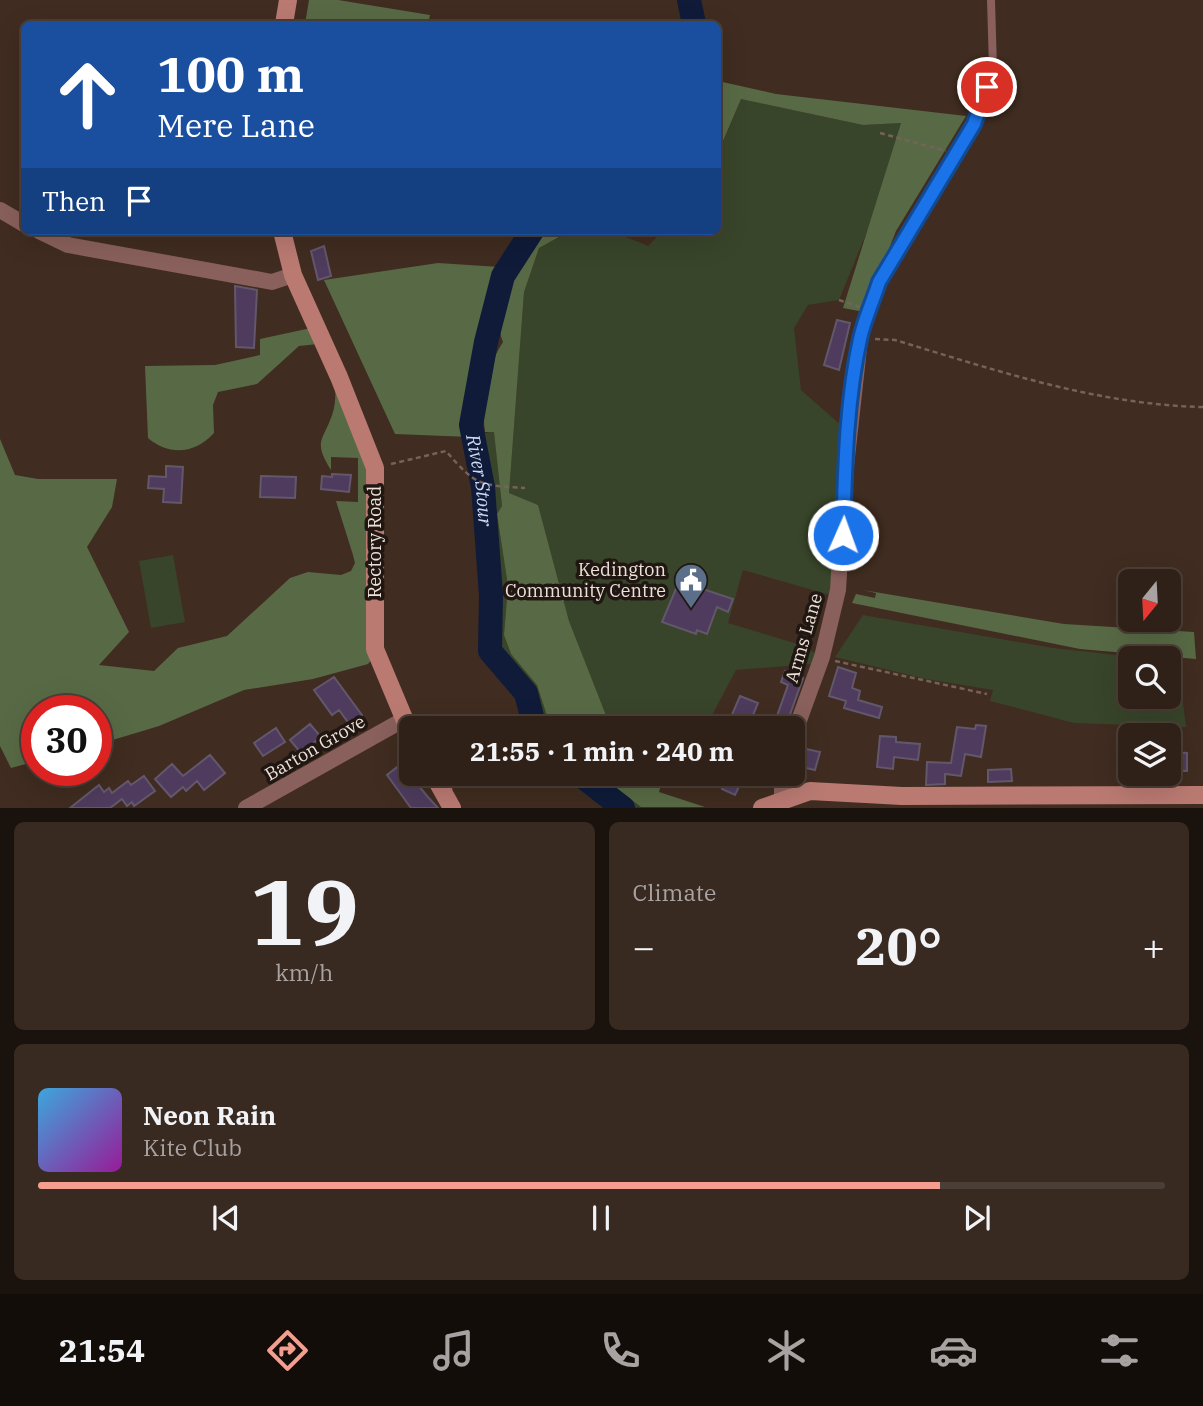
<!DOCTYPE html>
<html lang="en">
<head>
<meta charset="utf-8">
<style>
	body { margin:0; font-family:"IBM Plex Serif",serif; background:#382921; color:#f1f3f6; height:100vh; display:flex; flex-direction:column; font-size:26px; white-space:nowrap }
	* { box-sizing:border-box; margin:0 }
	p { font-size:23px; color:#a8a3a2 }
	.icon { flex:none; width:38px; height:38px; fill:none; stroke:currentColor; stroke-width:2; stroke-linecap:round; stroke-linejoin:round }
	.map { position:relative; height:808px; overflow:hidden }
	.sheet { display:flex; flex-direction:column; gap:14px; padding:14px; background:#1a120d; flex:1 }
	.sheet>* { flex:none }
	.guide { position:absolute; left:21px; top:21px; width:700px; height:214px; border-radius:10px; box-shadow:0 7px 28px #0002,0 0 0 2px #4b3e37; background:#1a4fa0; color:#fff; overflow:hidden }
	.needle { width:46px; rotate:198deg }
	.controls { position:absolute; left:1118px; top:569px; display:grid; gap:14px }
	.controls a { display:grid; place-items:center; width:63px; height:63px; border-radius:10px; background:#302118; box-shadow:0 7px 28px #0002,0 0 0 2px #4b3e37; font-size:35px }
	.speed { position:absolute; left:21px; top:695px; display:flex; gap:14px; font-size:35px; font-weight:700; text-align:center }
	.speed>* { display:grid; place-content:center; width:91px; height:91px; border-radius:50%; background:#302118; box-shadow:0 7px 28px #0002,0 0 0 2px #4b3e37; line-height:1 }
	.speed .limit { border:10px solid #d22; background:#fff; color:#111 }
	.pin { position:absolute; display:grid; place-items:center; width:60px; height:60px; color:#fff; margin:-30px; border:4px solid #fff; border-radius:50%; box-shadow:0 2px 7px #0007 }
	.me { position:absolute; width:77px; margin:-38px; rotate:2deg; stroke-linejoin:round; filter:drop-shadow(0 0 5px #0008) }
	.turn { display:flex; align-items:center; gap:24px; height:147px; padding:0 21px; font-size:32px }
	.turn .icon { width:91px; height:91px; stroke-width:2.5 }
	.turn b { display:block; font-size:49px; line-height:60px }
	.then { display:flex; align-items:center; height:66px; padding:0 21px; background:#0003; gap:14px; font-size:26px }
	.big { font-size:52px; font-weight:800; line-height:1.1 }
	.sheet .card { flex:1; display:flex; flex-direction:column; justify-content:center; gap:10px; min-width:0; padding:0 24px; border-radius:10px; background:#382921 }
	.sheet .dial { align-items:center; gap:0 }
	.dial b { font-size:91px; line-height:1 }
	.song { display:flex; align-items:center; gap:21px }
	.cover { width:84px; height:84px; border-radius:10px; background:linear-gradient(135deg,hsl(200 70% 55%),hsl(300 70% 35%)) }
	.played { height:7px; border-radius:4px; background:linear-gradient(90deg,#f59d8e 80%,#4b3e37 80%) }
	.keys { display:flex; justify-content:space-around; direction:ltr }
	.heat { display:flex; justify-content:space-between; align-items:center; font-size:38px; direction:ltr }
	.sheet .tiles { flex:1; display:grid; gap:14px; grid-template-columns:1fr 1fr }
	.card:last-child { grid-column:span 2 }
	.trip { position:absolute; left:399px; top:716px; width:406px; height:70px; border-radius:10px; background:#302118; box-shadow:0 7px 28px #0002,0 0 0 2px #4b3e37; font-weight:800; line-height:70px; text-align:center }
	.tab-bar { display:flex; height:112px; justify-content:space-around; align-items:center; background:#130d0a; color:#a8a3a2 }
	.tab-bar .icon { width:49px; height:49px }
	.tab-bar .on { color:#f59d8e }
	.tab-bar b { font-size:32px; color:#f1f3f6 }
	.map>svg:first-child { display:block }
</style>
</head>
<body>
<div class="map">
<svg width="1203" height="808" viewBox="0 0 1203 808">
	<rect width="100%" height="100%" fill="#402c20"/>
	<path fill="#38452a" d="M741,99l122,26 38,-2 -33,106 -29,71 -31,5 -14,23 7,62 41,36 -12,169 -87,-25 -15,53 73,22 21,12 -10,7 -76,6 -26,49 19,9h-118l-42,-107 -31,-116 -29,-12 15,-201 15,-44c46,-25 61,-22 109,-2l15,-15h55v-77z
		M494,431l8,75 -5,8 11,72 -4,49 7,19 26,31 11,34 8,9h-24l-13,-33 -30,-37 -4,-17 1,-50 -16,-154z
		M173,555l12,67 -34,6 -12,-67z
		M863,615l190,33 90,10h-13v38h39v-35l9,1 8,65 -112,-4 -84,-22 3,-11 -67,-11 -91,-22z
		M564,774h33l44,33c-41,0 -48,-3 -77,-33z"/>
	<path fill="#586a45" d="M309,0h29l92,15 -2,9h-123z
		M718,81l58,13 190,22 -70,115 -32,81 -21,-4 58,-185 -38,2 -122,-26 -23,54z
		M541,231h29l-31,17 -15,44 -15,201 29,12 31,116 42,107h-55l-8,-9 -11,-34 -26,-31 -7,-19 4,-49 -11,-72 5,-8 -8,-74h-9c-4,-33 0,-62 18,-90 -9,-22 0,-45 12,-65l-3,-4 8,-21z
		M438,263l62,4 -6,14 -23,117 4,24 -5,15 -75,-3 -71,-154z
		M311,328l7,16 -19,2 -42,38 -39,8 -5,13 1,28c-19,21 -45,23 -66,5l-3,-72 70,-1 45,-10v-16z
		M336,382l33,71 4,205 -5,6 -55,15 -69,11 -85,36 -63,19v-35h-59v51l-26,7 -11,-22v-307l15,36 23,4h79l-5,28 -25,40 42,85 -30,33 55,6 24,-23 49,-12 63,-58 18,-6 33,3 10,-4 4,-8 -2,-8 -17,-54 22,1v-44l-27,-1v13c-19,-30 -7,-29 2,-58 3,-9 2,-20 3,-30z
		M863,590l201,34 130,8 2,27 -116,-10 -228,-46 4,-9 19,4 1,-5z
		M597,774h67l-5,18 46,15h-64z"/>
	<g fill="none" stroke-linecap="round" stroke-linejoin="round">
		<g stroke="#0f1b39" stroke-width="24">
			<path d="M689,0l5,24"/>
			<path id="s1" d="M532,231l-29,45 -17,66 -15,83 12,62 8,108 -1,56 36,42 9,35"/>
			<path d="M579,774l44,34"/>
		</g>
	</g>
	<path fill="#4e3b5d" stroke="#63576c" stroke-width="2" d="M324,246l7,30 -13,4 -7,-29z
		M235,286l22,4 -3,58 -18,-1z
		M837,320l13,3 -11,47 -15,-5z
		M166,466l17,1 -2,36 -18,-1 1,-13 -16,-1 1,-12 17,1z
		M332,474l19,1 -2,17 -28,-3 1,-13 10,1z
		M261,476l35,1 -1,21 -35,-1z
		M678,584l21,8 1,-4 33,11 -5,13 -11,-5 -10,27 -10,-4 -1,4 -34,-12z
		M838,667l18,6 -4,15 8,3 -2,9 24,7 -3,11 -35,-10 2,-7 -17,-5z
		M785,671l18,7 -15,42 -11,-4 11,-31 -7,-3z
		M334,677l28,38 -12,10 -11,-15 -7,5 -18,-25z
		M740,696l18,7 -9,22 -18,-8z
		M310,724l11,13 -20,16 -11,-13z
		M976,725l10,1 -5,31 -16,-3 -4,22 -16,-2v10l-19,1 1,-23 24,1 6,-36 18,2z
		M276,728l9,14 -22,14 -9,-13z
		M880,736l16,1v5l24,2 -2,16 -24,-3 -1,12 -16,-2z
		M797,747l23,5 -5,18 -22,-5z
		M1169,752l18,1v18l-18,-1z
		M210,755l15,18 -21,17 -7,-9 -11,10 -3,-4 -12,10 -16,-18 17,-15 11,12z
		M401,764l26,32 11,12h-27l-24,-33z
		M1011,769l1,12 -24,1v-12z
		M729,774h16l-10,21 -13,-6z
		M144,776l11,15 -21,15 -2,-4 -5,4 -5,-7 -12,9h-40l29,-23 5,7 5,-4 3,5 16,-12 3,4z"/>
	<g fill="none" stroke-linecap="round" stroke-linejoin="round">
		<path stroke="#756359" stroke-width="2.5" stroke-dasharray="5 3.5" stroke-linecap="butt" d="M880,133l66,18
			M839,300l21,7
			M875,339l20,1c100,30 203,65 308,67
			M391,464l55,-13c30,35 33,34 79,37
			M801,645l9,5
			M835,661l152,33"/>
		<path stroke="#89605b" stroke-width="8" d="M860,339l19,-57 95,-158 19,-56 -2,-68
			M447,794l5,-20"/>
		<path stroke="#89605b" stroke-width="16" d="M0,210l24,14
			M39,231l29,14 204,37 21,-7
			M793,737l29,-80 16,-67 7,-115 15,-136
			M782,774v25
			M246,808l157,-88"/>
		<path stroke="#ba7a72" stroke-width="18" d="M284,24l4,-24
			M282,231l11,44 46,102 36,91v181l36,86
			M433,774l19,34
			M762,808l48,-17 92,5 301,-1"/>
	</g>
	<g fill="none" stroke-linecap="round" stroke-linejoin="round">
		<defs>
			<path id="route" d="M843,535c2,-64 3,-132 17,-196 4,-19 13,-38 19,-57l95,-158 13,-37"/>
		</defs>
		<use href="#route" stroke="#114b97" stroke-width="18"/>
		<use href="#route" stroke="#1a73e8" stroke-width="12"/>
	</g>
	<defs>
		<symbol id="civic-pin" viewBox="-11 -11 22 30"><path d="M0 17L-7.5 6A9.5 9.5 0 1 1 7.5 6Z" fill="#5c6f8a" stroke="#201712"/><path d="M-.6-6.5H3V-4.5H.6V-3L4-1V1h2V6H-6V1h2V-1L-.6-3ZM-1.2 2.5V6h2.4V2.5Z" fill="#fff"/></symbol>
	</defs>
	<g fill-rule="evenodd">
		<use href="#civic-pin" x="672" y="561" width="38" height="52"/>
	</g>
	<g text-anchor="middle" stroke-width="7" stroke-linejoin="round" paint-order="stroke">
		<g font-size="18" fill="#eee1d9" stroke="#201712">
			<text transform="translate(375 542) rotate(-90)" y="6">Rectory Road</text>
			<text transform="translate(804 638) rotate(-74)" y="6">Arms Lane</text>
			<text transform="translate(315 748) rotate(-30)" y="6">Barton Grove</text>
		</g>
		<g font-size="18" fill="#eee1d9" stroke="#201712" text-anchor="end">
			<text x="666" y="576">Kedington<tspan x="666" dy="21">Community Centre</tspan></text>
		</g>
		<g font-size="19" font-style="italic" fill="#cfdbf3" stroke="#201712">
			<text dy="7" stroke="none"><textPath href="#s1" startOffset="262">River Stour</textPath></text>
		</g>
	</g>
</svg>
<div class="controls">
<a><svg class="needle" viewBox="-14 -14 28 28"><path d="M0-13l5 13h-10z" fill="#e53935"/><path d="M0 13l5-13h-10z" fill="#a8a3a2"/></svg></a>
<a><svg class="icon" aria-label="search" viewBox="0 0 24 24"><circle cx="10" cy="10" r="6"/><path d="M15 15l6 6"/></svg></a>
<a><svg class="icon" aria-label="layers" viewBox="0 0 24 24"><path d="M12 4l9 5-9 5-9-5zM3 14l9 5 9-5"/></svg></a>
</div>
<div class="speed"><div class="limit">30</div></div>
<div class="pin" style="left:987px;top:87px;background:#d93025"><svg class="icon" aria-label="arrive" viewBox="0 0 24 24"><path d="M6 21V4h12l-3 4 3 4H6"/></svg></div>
<svg class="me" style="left:843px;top:535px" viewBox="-20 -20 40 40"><circle r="17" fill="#1a73e8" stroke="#fff" stroke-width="3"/><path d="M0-11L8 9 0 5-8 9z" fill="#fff"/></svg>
<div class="trip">21:55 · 1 min · 240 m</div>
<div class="guide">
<div class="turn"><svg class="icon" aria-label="ahead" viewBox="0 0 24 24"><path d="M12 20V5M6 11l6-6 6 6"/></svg><div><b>100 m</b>Mere Lane</div></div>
<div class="then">Then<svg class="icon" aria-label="arrive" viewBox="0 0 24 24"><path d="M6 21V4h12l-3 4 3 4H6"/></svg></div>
</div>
</div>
<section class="sheet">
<div class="tiles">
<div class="card dial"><b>19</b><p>km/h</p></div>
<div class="card"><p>Climate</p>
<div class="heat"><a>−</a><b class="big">20°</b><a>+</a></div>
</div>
<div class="card">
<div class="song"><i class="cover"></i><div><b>Neon Rain</b><p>Kite Club</p></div></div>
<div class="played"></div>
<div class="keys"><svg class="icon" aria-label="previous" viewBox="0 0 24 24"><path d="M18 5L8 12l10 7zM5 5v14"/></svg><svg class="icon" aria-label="pause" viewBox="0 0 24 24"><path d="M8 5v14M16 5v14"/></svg><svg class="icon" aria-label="next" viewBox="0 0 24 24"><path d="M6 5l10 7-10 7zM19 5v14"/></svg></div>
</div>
</div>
</section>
<nav class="tab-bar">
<b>21:54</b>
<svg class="icon on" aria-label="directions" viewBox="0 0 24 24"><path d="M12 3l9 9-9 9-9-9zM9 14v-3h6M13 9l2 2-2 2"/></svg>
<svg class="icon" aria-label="music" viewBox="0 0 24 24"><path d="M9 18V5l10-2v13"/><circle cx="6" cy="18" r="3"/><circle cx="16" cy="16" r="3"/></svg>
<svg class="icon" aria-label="phone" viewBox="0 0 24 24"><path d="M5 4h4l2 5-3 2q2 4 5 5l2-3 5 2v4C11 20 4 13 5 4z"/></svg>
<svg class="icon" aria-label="climate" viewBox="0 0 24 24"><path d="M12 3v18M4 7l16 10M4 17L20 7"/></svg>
<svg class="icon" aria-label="car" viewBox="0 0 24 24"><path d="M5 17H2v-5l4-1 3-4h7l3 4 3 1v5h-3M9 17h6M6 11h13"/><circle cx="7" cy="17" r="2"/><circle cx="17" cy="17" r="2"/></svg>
<svg class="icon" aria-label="filters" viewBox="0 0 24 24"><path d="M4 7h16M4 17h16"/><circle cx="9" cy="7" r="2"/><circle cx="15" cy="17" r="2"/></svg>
</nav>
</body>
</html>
